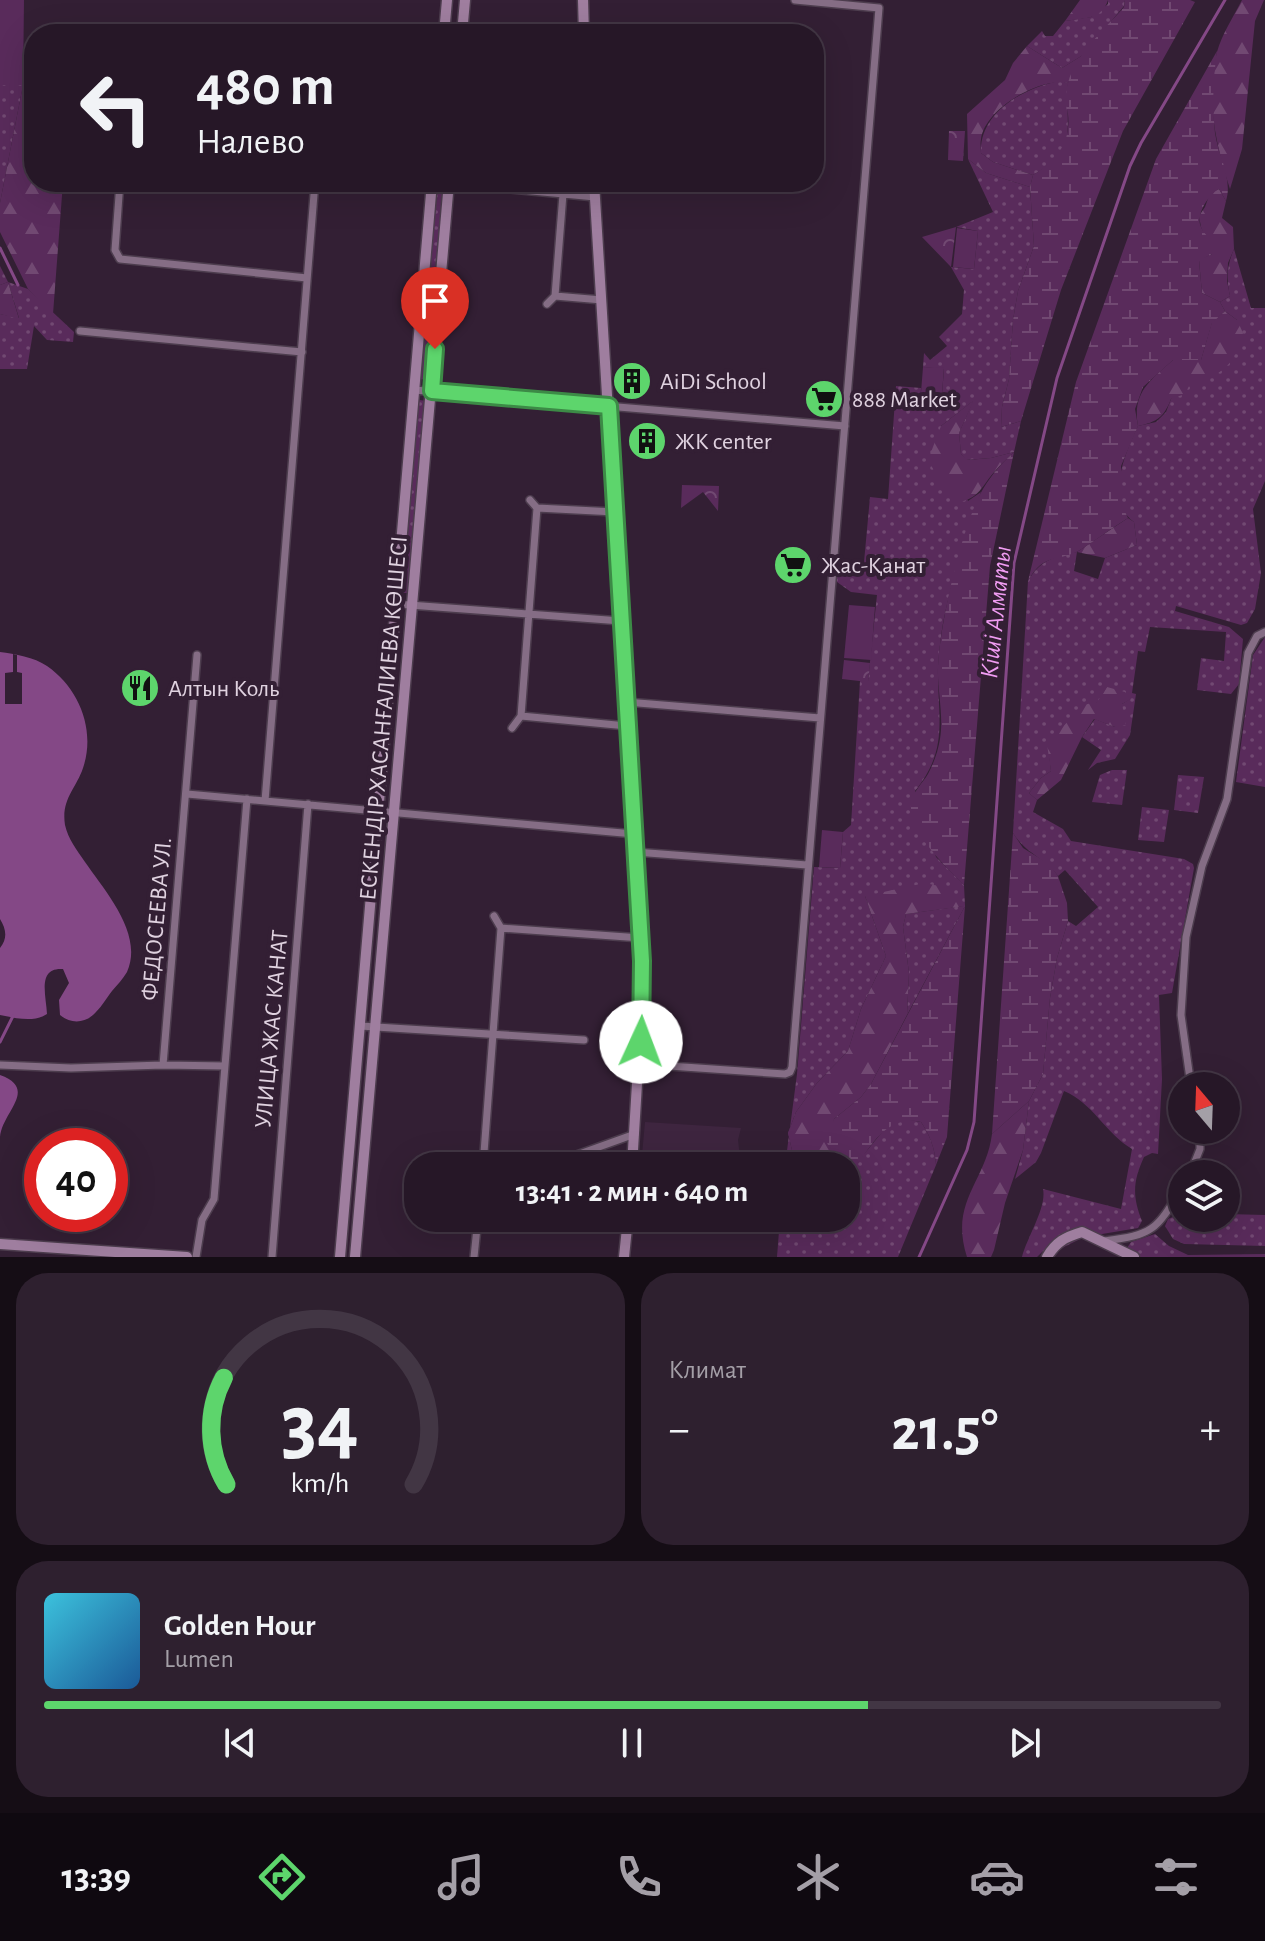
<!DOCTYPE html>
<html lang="ru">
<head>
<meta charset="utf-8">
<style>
	body { margin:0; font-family:"Alegreya Sans",sans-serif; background:#2e202f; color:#f1f3f6; height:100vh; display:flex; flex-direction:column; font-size:30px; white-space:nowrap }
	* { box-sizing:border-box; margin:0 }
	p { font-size:26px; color:#a49fa7 }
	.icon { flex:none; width:44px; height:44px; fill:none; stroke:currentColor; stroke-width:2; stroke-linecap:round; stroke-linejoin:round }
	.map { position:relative; height:1257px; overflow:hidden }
	.panel { display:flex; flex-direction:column; gap:16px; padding:16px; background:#150d15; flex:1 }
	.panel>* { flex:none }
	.banner { position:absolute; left:24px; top:24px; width:800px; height:168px; border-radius:32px; box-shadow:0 8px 32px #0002,0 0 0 2px #423644; background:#261727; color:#f1f3f6; overflow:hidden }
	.needle { width:52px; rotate:341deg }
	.fabs { position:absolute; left:1168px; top:1072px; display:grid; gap:16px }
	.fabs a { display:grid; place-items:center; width:72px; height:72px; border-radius:50%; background:#261727; box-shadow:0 8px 32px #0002,0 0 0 2px #423644; font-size:40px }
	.speed { position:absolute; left:24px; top:1128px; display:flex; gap:16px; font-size:40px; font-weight:700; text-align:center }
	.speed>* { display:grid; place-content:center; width:104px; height:104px; border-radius:50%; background:#261727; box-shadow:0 8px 32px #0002,0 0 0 2px #423644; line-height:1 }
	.speed .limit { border:12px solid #d22; background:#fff; color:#111 }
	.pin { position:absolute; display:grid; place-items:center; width:68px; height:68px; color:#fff; margin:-82px -34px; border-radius:50% 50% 50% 0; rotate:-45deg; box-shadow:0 0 8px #0007 }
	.pin .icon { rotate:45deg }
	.me { position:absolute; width:88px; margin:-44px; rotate:2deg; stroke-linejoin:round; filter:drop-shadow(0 0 6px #0008) }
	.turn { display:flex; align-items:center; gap:28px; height:168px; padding:0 40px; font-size:36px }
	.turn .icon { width:104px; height:104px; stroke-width:2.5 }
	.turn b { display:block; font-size:56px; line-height:68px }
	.big { font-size:60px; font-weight:700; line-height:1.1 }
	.panel .card { flex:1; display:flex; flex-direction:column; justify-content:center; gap:12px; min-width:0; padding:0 28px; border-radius:32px; background:#2e202f }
	.panel .dial { align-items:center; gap:0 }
	.dial svg { height:208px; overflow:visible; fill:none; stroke:#423644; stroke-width:7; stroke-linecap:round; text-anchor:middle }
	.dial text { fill:#f1f3f6; stroke:none }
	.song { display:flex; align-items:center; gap:24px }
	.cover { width:96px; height:96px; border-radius:12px; background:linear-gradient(135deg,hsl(190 70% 55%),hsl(210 70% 35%)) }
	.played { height:8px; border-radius:4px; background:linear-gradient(90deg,#5dd56c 70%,#423644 70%) }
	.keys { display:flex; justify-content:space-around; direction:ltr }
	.heat { display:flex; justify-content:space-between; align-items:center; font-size:44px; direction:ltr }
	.panel .tiles { flex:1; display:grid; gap:16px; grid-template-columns:1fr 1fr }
	.card:last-child { grid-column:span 2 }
	.trip { position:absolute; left:404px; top:1152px; width:456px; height:80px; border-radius:32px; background:#261727; box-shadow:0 8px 32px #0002,0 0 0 2px #423644; font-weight:700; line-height:80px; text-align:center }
	.dock { display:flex; height:128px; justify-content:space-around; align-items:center; background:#0f0910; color:#a49fa7 }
	.dock .icon { width:56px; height:56px }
	.dock .active { color:#5dd56c }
	.dock b { font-size:36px; color:#f1f3f6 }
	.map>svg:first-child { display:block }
</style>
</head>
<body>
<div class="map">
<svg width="1265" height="1257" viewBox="0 0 1265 1257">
	<defs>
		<pattern id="grass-dots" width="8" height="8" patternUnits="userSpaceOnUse" patternTransform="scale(2)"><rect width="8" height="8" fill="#592b5b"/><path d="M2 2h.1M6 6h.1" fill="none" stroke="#714972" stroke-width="1.8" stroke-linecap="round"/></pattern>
		<pattern id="forest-firs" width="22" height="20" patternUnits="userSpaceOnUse" patternTransform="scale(2)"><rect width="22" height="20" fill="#592b5b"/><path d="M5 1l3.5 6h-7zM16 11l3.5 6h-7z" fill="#714972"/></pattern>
		<pattern id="wetland-marsh" width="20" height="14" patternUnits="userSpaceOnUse" patternTransform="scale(2)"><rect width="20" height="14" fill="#592b5b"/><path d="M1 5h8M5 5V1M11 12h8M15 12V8" fill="none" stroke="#714972"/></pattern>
		<pattern id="park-crowns" width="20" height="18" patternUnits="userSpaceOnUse" patternTransform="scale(2)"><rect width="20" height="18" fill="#592b5b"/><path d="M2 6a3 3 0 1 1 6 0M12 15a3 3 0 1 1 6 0" fill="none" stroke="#714972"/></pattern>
	</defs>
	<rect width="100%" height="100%" fill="#331f34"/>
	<path fill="#3e253f" d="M645,1122l96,6 -3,12 3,26h-100z"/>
	<path fill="url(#grass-dots)" d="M1108,0h17l-1,6 -41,49 -21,13 -35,-22 15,-15 3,5h8l12,-15 26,-4 17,-13z
		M1060,81l8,2c-4,45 13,64 -35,92l-40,-13 -12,-9c-2,-41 44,-66 79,-72z
		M0,85h23l-23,118z
		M968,159l18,14 44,14 4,59 -16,45 -5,29 -4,59 -7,28 -1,20 20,-6 -7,31 -23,6 -25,2 -5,-6 -2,-21 14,-32 -32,25 27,75 13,-9c-15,41 -28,83 -37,126 -3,15 -5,33 -6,49 -1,49 12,81 -23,124l21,66 28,28 1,21 -58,109 2,-42 -6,-46 3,-13 57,-8 -98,-10 21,60 -25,53 -13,42 -31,32 -21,29 -8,21 6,26 6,7h-15l12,-92 17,-207 26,1 3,-36 8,-7 9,-144h8l9,-86 -26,-3 -14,-10v-10l26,1 7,-76 18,2 8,-113 25,2 -1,17 21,2 3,-38 -21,-2 1,-14 6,7 17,-14 -8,-9 23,-23 2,-24 -13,-23 23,2 4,-38 -22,-4 37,-15z
		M436,194h8l-16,186 -8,-1z
		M1234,249l17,59h14v173l-12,28 8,64 -6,36 -8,14 -6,2 -65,-19 -1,5 54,16 14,12 -4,45 -8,10 -34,-4 4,-32 23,3 2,-29 -76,-5 -5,25 -7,-1 -6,42 4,1 -6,41 -15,24 -18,4 -9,7 13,-20 -19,-13 13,-18 20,8 7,-23 8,-5 -33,3 -49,42 3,27 -10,7 -12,15 8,7 -4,12 30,17 8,12 113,18 9,5 1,4 -22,125 -13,2 3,84 -4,75 -6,-1 -8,4c-11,24 -12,39 -2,64l-4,7 -54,9 -22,11 -19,3 -6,6h-15c5,-20 25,-50 21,-68l78,20 11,-60c-27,-16 -38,-45 -68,-58l-23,62 -5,9 -21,17 8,-29 6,-49 14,-27 7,-76 7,-40 11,-37 8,5 22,-19 -33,-37 -7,6c-14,-19 -31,-21 -45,-43l15,-252c12,-21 27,-25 49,-29l-3,19 24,8 7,-21 32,-13 -3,-23c-30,-21 -8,-71 4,-96l18,-4 10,-10 5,-13 20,-18 46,-61 -12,-9 -5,-9 10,-6c-4,-18 -3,-31 4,-47z
		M0,266l8,16 20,7 46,43 -1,10 -26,-2 -13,-14 -7,43h-27v-55l19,4 -11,-36 -8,3z
		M419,400l8,1 -16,192h-8z
		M1265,637v150l-29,-5 17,-127z
		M1112,770h15l-5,35 -30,-3 8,-27z
		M1178,775l26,2 -6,36 -24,-3z
		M1142,807l27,3 -5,32 -26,-2z
		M910,1120l11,2c9,13 14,27 15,43l-38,92h-121l3,-39h66v-42l37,-45 14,-10z
		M1180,1214l2,4h44v-4l39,1v31l-81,-2 -11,-5 -8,-13 3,-7z
		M1155,1234l14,12 19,9 77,-1v3h-126l-12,-9 4,-6z"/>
	<path fill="url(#forest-firs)" d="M1080,0h28c-6,20 -25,18 -43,21z
		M1242,0h22l-9,21 -13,128 -12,40c-14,-43 -25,-92 -13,-137 5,-18 17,-36 25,-52z
		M1027,46l35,22 21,-13 -15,28c-29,-6 -83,26 -87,56 -1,5 0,9 0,14l12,9 40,13 -3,12 -44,-14 -18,-14 -1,-45 38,-34 8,-17z
		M34,83v99h29l-10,132 -25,-25 -28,-57v-29l23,-118z
		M1219,189l7,12 -4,17 11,9 1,22 -6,14 -1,18 3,15 -10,6 -18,-9 -3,-33 13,-6 -11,-27 -2,-11 6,-9 5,-14z
		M8,282l11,37 -19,-5v-29z
		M1225,311l12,9 6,13c-11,32 -13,34 -42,50l-10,-1 -6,12 -14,5c-7,18 -14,23 -33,27 -6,-34 12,-45 35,-66h28l11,-38z
		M974,400l-15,33 2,21 6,6 24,-2 23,-6c-6,6 -13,12 -18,18 -14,15 -17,30 -39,32l-17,-21 -12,-21 13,-34z
		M1128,518l6,4 3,23 -32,13 -28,-6z
		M1107,687l18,5 6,7 -9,5 4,21 -11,2 -21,-8 -12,18 -21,43 -24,20 -8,-7 12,-15 10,-7 -4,-27 36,-39 14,-3z
		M925,883l23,5 17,18 -59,8 -3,13 6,46 -2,42 -36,69 -10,13 -27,22 -3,34 11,9 15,3 -11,11v-10h-46l-6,-7 -6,-26 8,-21 21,-29 31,-32 13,-42 25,-53 -21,-60z
		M1029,1101l-6,49 -18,53 -11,47 -3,7h-24c-18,-56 19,-75 25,-123z"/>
	<path fill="url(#wetland-marsh)" d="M1125,0h65l5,2 -72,129 -62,159 -40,131 -20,6 1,-20 7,-28 4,-59 5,-29 16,-45 -4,-59 3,-12c24,-15 38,-32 35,-61 -2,-9 -3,-21 0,-31 8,-29 37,-54 56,-76z
		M1217,51c-4,29 -5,52 -2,82 3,22 18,46 11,68l-7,-12c-10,5 -24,26 -18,38 2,5 8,11 12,16l-1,11 -13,7 3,32 18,9 5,9 -13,12 -11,37h-28l-30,27 -8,22 3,17 -17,40 1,39 6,13c-16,10 -32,22 -48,32 -22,13 -35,1 -52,31l48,-199 80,-223z
		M1014,452l-24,114 -26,319c-18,-18 -55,-53 -53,-80 1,-13 11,-21 17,-31 6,-11 10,-23 12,-35 4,-23 -3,-49 -2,-73 2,-43 24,-141 45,-177 9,-15 19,-26 31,-37z
		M1013,833l10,15 26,16 9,12 9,27 1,18 -11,37 -7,40 -7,76 -14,27 -37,33z
		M965,906l-18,231 -11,28c-1,-16 -6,-30 -15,-43 -32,-7 -47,19 -64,43 -17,-3 -25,-8 -31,-25l8,-21 27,-22 10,-13z"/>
	<path fill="url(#park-crowns)" d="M949,131h16l-2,30 -15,-1z
		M956,227l-5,40 -29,-30z
		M682,485l37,1 -1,25 -15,-19 -22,16z
		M844,660l26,3 -2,19 -26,-3z"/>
	<path fill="#592b5b" d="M0,0h24l-1,85h-23z
		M957,228l21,3 -4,38 -21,-2z
		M923,367l21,1 -3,39 -21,-2z
		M849,605l26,2 -4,53 -27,-2z
		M822,830l21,2 -3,36 -21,-1z"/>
	<path fill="#844886" d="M0,652c15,2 34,5 47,14 32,22 49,64 36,102 -7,21 -22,31 -18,57 3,14 12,25 20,37 20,29 59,72 42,110 -4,7 -10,13 -15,19 -6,8 -12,18 -19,24 -10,9 -24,8 -33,0l-1,-15 10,-17 -6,-14c-26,-2 -17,26 -16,45 -14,9 -31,4 -47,1v-67c8,-10 6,-19 0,-29z
		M0,1075c39,14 2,37 0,62z"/>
	<path fill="#331f34" d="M13,654l4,1v17l5,1v31h-17v-31l8,-1z"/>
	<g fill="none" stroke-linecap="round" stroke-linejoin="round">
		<path stroke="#844886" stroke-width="3" d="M0,248l18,37
			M0,1042l13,-26
			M919,1257l48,-107 7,-28 40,-559 43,-185 73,-212 11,-23 84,-143"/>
		<defs>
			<path id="street" d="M120,182l-5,68 5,9 187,19
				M438,182l157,15
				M555,296l47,4
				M547,304l8,-8 8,-102
				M80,331l222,21
				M414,390l431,36
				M537,508l78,4
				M396,604l225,17
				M626,702l194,16
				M521,716l106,10
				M512,728l9,-12 16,-208 -7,-8
				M187,794l447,40
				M265,801l50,-619
				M635,852l172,13
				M501,928l140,10
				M360,1026l224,14
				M640,1064l145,10 5,-2 2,-5 87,-1059 -84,-8
				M0,1065l71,3 92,-3 34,-410
				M163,1065l62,1
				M1191,1086l-10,-71 5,-78 16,-71 25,-67 21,-146 9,-17 8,-4
				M483,1166l18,-238 -7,-12
				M546,1166l89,-32
				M1190,1174l10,-25v-19
				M1104,1241c50,-6 52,-11 78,-53
				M196,1257l6,-37 12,-21 33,-400
				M272,1257l36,-453
				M474,1257l4,-39"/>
			<path id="secondary" d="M583,0l1,34
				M444,34l3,-34
				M462,34l3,-34
				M594,182l49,803 -11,181
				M0,1244l187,13
				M340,1257l92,-1075
				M355,1257l94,-1075
				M624,1257l4,-39
				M1047,1257c9,-15 18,-20 35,-25l52,25"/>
		</defs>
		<use href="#street" stroke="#4d3d4e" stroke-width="10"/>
		<use href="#secondary" stroke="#4d3d4e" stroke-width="13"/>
		<use href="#street" stroke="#856d85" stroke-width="7"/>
		<use href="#secondary" stroke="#9f7e9f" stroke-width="10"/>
	</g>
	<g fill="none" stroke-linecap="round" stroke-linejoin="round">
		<defs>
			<path id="route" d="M435,349l-3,42 177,15 33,555 -1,81"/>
		</defs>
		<use href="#route" stroke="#3c8a46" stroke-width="20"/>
		<use href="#route" stroke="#5dd56c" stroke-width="14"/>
	</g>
	<defs>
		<symbol id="building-disc" viewBox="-11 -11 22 22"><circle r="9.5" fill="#5dd56c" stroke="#331f34"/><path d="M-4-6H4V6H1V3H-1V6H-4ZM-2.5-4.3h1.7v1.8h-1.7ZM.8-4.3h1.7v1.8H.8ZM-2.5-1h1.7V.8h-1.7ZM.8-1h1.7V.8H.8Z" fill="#111"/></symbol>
		<symbol id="supermarket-disc" viewBox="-11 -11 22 22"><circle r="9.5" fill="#5dd56c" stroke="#331f34"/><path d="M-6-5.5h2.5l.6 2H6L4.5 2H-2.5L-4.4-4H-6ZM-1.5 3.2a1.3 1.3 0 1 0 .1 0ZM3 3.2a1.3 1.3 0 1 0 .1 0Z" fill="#111"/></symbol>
		<symbol id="restaurant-disc" viewBox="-11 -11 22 22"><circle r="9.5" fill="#5dd56c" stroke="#331f34"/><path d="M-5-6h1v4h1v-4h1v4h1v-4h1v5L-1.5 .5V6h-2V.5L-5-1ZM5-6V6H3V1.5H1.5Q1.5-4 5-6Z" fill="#111"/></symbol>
	</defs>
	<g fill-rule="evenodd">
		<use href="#building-disc" x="610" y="359" width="44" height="44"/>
		<use href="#supermarket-disc" x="802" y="377" width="44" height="44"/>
		<use href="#building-disc" x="625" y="419" width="44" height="44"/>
		<use href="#supermarket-disc" x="771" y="543" width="44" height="44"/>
		<use href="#restaurant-disc" x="118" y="666" width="44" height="44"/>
	</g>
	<g text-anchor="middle" stroke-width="8" stroke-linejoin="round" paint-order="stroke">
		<g font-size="24" fill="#e0d2e0" stroke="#331f34" text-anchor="start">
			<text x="660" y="389">AiDi School</text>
			<text x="852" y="407">888 Market</text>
			<text x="675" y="449">ЖК center</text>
			<text x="821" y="573">Жас-Қанат</text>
			<text x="168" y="696">Алтын Коль</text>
		</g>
		<g font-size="24" fill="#e0d2e0" stroke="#331f34">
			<text transform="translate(383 718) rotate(-85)" y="8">ЕСКЕНДІР ХАСАНҒАЛИЕВА КӨШЕСІ</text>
			<text transform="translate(156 919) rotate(-85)" y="8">ФЕДОСЕЕВА УЛ.</text>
			<text transform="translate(271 1029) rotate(-85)" y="8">УЛИЦА ЖАС КАНАТ</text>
		</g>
		<g font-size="26" font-style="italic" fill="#f09cf2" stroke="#331f34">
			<text transform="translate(995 612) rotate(-84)" y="9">Кіші Алматы</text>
		</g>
	</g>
</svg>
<div class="fabs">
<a><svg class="needle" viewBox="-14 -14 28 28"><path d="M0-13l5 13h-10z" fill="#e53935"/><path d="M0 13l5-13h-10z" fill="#a49fa7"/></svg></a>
<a><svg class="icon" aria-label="layers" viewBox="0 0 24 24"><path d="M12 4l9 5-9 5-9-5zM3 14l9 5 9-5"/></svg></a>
</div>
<div class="speed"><div class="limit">40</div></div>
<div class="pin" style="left:435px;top:349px;background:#d93025"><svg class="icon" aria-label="arrive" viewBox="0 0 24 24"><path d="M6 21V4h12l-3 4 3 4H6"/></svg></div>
<svg class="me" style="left:641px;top:1042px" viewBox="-20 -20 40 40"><circle r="19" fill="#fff"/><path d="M0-13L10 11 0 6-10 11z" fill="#5dd56c"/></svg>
<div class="trip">13:41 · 2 мин · 640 m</div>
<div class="banner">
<div class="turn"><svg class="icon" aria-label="left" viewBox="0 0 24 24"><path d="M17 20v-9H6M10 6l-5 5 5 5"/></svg><div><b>480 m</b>Налево</div></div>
</div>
</div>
<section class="panel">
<div class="tiles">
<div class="card dial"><svg viewBox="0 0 100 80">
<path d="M14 69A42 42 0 1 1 86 69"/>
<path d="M14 69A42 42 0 0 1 13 28" stroke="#5dd56c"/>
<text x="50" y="56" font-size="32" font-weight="700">34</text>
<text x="50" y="72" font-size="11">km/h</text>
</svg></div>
<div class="card"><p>Климат</p>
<div class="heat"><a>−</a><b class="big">21.5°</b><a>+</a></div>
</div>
<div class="card">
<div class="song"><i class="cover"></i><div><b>Golden Hour</b><p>Lumen</p></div></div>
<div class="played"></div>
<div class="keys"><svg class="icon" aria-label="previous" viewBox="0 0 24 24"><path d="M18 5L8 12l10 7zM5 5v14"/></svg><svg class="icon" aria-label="pause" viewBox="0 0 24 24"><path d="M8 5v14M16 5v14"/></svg><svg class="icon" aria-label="next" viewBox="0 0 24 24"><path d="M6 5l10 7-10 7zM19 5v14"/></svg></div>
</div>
</div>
</section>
<nav class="dock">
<b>13:39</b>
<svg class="icon active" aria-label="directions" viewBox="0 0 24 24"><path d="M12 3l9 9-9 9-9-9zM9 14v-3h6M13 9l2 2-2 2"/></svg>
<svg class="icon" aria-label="music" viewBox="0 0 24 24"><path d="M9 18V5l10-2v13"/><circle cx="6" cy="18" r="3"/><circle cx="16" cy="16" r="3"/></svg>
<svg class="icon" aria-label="phone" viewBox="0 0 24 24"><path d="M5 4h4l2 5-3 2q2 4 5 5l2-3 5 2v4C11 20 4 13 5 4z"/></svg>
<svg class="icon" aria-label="climate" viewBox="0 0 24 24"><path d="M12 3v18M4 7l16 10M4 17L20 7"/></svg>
<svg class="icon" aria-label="car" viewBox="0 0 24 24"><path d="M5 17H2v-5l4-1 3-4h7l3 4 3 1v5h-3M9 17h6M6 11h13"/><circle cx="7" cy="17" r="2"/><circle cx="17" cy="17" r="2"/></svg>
<svg class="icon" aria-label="filters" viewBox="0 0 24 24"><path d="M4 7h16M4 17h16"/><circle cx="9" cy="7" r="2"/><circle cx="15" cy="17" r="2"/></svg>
</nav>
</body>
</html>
